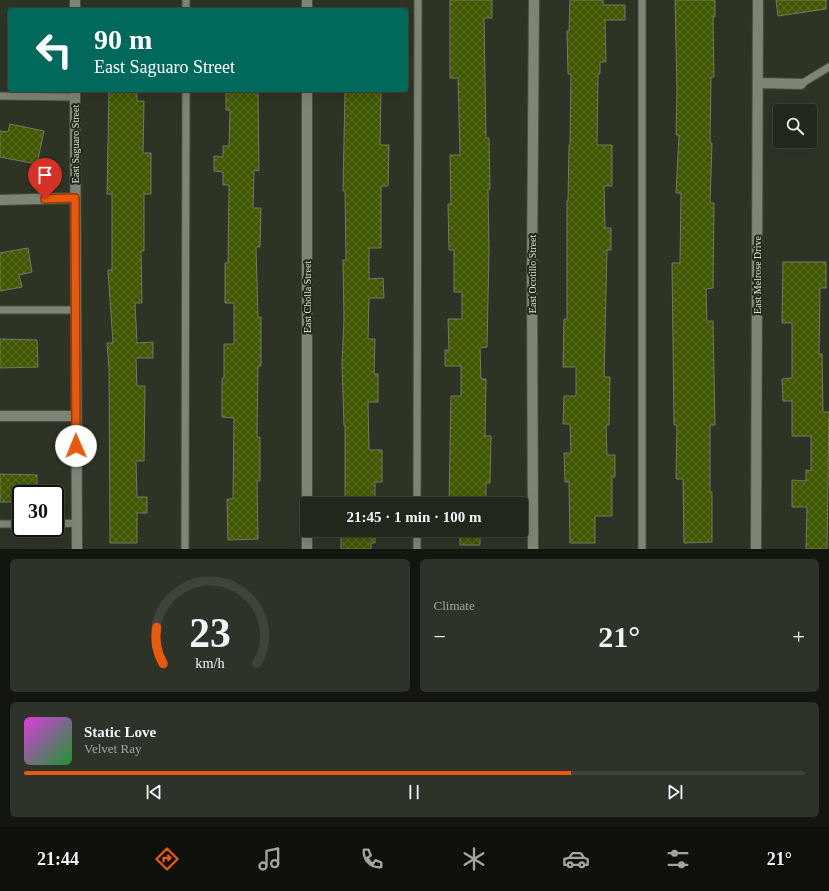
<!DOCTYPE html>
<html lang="en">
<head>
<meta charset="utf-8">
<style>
	body { margin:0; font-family:"Times New Roman",serif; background:#2e3329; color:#f1f3f6; height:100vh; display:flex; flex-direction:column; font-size:15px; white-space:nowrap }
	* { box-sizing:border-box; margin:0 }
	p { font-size:13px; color:#a2a5a3 }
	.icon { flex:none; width:22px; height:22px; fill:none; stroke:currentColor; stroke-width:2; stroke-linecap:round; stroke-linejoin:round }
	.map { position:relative; height:549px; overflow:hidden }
	.details { display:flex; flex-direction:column; gap:10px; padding:10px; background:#13150f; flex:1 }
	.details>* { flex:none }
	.guide { position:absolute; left:8px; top:8px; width:400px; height:84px; border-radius:4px; box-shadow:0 4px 16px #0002,0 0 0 1px #3f443b; background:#00695c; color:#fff; overflow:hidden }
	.buttons { position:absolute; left:773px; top:104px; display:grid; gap:8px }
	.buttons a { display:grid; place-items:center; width:44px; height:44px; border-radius:4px; background:#22271c; box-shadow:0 4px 16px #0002,0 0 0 1px #3f443b; font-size:20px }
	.speed { position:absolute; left:12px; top:485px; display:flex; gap:8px; font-size:20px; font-weight:700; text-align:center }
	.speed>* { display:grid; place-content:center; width:52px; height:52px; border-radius:50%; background:#22271c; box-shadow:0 4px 16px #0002,0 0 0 1px #3f443b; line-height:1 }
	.speed .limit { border:2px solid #111; border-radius:6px; background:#fff; color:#111 }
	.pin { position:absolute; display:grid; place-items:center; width:34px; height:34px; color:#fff; margin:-41px -17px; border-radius:50% 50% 50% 0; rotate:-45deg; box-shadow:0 0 4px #0007 }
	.pin .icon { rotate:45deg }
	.me { position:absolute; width:44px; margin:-22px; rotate:359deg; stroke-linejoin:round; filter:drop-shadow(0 0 3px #0008) }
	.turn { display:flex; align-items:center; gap:14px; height:84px; padding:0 20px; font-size:18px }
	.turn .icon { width:52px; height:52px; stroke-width:2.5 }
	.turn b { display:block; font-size:28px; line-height:34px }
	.big { font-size:30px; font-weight:800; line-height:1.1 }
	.details .widget { flex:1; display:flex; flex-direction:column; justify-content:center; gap:6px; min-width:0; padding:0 14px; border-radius:6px; background:#2e3329 }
	.details .dial { align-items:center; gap:0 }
	.dial svg { height:104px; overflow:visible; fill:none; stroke:#3f443b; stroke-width:7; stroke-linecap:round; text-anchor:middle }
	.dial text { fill:#f1f3f6; stroke:none }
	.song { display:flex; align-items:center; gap:12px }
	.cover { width:48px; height:48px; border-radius:6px; background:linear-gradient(135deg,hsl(300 70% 55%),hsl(130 70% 35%)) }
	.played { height:4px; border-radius:2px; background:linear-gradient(90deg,#ea580c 70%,#3f443b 70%) }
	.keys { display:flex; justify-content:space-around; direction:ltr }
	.heat { display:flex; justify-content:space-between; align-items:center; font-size:22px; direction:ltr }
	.details .tiles { flex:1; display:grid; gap:10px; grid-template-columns:1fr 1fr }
	.widget:last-child { grid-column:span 2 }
	.trip { position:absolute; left:300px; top:497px; width:228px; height:40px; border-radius:4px; background:#22271c; box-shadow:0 4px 16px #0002,0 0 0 1px #3f443b; font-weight:800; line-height:40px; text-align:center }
	.tabs { display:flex; height:64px; justify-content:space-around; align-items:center; background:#0e100b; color:#a2a5a3 }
	.tabs .icon { width:28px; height:28px }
	.tabs .selected { color:#ea580c }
	.tabs b { font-size:18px; color:#f1f3f6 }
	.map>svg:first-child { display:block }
</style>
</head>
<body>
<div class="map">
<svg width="829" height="549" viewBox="0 0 829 549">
	<defs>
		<pattern id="building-cross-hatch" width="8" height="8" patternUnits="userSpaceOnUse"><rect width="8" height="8" fill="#415800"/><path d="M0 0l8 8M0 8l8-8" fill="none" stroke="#5c7025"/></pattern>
	</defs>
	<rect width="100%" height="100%" fill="#2e3425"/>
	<path fill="url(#building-cross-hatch)" stroke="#727968" d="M450,0h42v18h-8l2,120h3l1,51h-2l1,61 -2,97 -7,1 1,31h5l-1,57h6l-1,47h-4v21h-37l2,-108h10v-30h-16v-16h4l-1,-31h14v-27h-8v-42h-5l-1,-46h3l-1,-49h10l-2,-77h-8z
		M570,0h33v5h22v15h-20l1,42h-6v12h-2l-1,71h15v41h-8l1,42h6v22h-4l-3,127h6l-1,48h-3l1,30h8v22h-3v39h-17v27h-25l-1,-61h-4l-1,-29h7l-1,-29h-7l1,-28h12v-29h-13l1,-48h3v-118h1l1,-56h1l1,-71h-3l-1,-43h2z
		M675,0h40v17h-2l1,60h-3l-1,66h2l-2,60h4l-1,85 -7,1 1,32h6l2,104h-5v67h2v50l-28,1 -1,-64h-7l1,-54h-3l-2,-162h8l1,-70h-5l3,-58h-3l1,-46z
		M776,0h50v9l-48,7z
		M109,90h28v11h7l-1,52h8v41h-7v57h-3l1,52h-7l2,40 16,-1v16h-17l1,28h8l-1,75h-8l1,36h10v16h-10v30h-27l-1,-174 -2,-26h6l-5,-73h4v-76h-5z
		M345,90h36l-1,55h9l-1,41h-7v62h-12v31l14,-1 1,20h-15l-1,41h7l-1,35h4v28h-10l1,48h13v32h-7v22h-34v-5h4v-73h-1l-2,-62 2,-45 -1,-59h3l-1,-69h-2z
		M226,91h32l1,80 -5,-1 -1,38h8l-1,39h-4l2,70h3v49h-3l-1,71h3v44h-3l1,58 -30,1 -1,-41h6l1,-81 -12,-1v-39h2v-34h10v-41h-9v-40h3l1,-78h-6v-13l-9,-1v-15l9,1v-11h6l1,-36h-4z
		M10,124l34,7 -7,33 -37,-7v-26l8,1z
		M28,248l4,24 -13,3 3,12 -22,4v-38z
		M783,262h43v26h-6l-1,66h3l1,58h6l-2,137h-21l1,-42h-15v-27l14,1v-11l5,1v-35h-19v-35h-9l-1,-22 10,-1v-55h-10z
		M0,339l37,1 1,27 -38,1z
		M0,474l37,1v19h-16v8h-21z
		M341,530h34v13h-4v6h-30z
		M450,530h30v15h-20v-10h-10z"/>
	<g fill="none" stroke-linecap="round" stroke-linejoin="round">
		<defs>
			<path id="lane" d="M186,10v-10
				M801,84l28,-17
				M0,96l75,1
				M0,310h75
				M417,504l1,-504
				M0,524h21
				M55,524l22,-1
				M185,549l1,-459
				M417,549v-19
				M642,549v-549"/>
			<path id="street" d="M75,0v10
				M307,0v10
				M758,83l43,1
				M75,90l2,459
				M307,90v414
				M0,200l75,-2
				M0,416h75
				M307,530v19
				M533,549l-1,-277 2,-272
				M756,549l2,-549"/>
		</defs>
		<use href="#lane" stroke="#4b4f43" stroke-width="9"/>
		<use href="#street" stroke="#4b4f43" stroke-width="12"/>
		<use href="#lane" stroke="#7f8574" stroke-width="7"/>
		<use href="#street" stroke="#7f8574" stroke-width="10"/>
	</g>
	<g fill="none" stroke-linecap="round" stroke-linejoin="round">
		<defs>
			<path id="route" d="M45,199l30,-1 1,248"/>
		</defs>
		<use href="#route" stroke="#983908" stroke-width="10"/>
		<use href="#route" stroke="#ea580c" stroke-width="7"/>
	</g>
	<g text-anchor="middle" stroke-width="4" stroke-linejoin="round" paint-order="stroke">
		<g font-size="10" fill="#dee2d9" stroke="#252a1c">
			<text transform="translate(75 144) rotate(-90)" y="4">East Saguaro Street</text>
			<text transform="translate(532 274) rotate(-90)" y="4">East Ocotillo Street</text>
			<text transform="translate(757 275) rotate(-90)" y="4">East Melrose Drive</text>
			<text transform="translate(307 297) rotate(-90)" y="4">East Cholla Street</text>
		</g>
	</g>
</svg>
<div class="buttons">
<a><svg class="icon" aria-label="search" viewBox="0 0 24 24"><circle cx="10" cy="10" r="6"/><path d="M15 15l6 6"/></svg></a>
</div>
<div class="speed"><div class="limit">30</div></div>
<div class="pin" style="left:45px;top:199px;background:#d93025"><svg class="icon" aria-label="arrive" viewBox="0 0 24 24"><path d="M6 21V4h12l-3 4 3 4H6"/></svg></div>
<svg class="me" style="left:76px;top:446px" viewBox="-20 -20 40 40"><circle r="19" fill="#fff"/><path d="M0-13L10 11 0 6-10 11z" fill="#ea580c"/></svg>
<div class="trip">21:45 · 1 min · 100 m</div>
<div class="guide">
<div class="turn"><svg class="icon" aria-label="left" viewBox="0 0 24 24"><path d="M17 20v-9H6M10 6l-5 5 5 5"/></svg><div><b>90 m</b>East Saguaro Street</div></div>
</div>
</div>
<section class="details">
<div class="tiles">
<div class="widget dial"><svg viewBox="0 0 100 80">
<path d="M14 69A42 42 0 1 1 86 69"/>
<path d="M14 69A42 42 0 0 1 9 41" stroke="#ea580c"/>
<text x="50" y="56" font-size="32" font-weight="700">23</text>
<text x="50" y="72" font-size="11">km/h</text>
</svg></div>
<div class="widget"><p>Climate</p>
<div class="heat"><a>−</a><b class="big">21°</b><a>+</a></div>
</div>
<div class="widget">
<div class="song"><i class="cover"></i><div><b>Static Love</b><p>Velvet Ray</p></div></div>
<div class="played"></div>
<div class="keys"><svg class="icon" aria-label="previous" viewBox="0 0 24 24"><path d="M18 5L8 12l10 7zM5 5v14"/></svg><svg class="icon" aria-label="pause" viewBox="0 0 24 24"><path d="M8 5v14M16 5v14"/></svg><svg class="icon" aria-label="next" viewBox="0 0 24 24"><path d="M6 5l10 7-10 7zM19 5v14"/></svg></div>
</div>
</div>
</section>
<nav class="tabs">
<b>21:44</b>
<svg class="icon selected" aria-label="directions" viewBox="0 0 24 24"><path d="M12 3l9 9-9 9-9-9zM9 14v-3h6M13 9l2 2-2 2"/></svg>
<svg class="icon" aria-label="music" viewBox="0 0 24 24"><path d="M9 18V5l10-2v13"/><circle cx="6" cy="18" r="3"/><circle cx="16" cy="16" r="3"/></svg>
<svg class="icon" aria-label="phone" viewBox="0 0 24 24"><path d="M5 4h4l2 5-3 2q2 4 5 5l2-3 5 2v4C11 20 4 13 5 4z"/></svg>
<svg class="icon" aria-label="climate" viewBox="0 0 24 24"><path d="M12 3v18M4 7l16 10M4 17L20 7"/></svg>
<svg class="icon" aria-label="car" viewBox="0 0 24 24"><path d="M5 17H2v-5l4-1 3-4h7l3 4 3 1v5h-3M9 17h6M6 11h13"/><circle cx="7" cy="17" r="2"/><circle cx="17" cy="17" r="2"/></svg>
<svg class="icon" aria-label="filters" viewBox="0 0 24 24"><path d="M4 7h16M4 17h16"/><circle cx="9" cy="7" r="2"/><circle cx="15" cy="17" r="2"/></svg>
<b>21°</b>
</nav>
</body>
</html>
